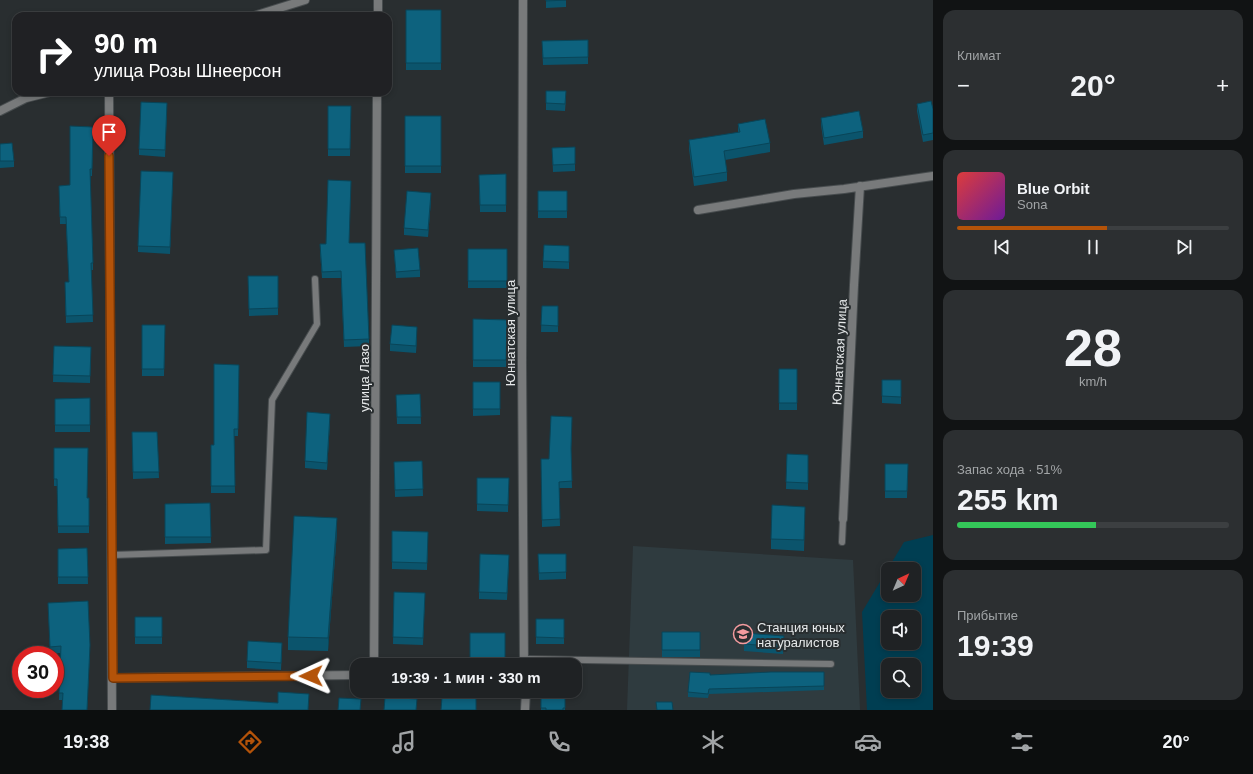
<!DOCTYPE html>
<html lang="ru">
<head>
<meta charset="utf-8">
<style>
	body { margin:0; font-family:Helvetica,sans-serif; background:#2c2f31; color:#f1f3f6; height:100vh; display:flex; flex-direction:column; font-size:15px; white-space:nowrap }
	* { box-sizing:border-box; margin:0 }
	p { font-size:13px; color:#a1a4a6 }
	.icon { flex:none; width:22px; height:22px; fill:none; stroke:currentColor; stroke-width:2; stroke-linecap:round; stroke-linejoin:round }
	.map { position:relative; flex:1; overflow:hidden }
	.drawer { display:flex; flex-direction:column; gap:10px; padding:10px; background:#111314; width:320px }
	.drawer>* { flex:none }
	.guide { position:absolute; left:12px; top:12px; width:380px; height:84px; border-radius:12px; box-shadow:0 2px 6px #0003,0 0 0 1px #3c3f41; background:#202124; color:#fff; overflow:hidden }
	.needle { width:26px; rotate:44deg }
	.fabs { position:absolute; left:881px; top:562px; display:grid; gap:8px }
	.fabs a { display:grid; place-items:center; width:40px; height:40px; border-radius:8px; background:#1f2224; box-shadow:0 2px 6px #0003,0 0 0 1px #3c3f41; font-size:20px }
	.speed { position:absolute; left:12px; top:646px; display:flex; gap:8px; font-size:20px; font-weight:700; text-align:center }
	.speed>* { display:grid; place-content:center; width:52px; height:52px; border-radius:50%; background:#1f2224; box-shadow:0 2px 6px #0003,0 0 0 1px #3c3f41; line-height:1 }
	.speed .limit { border:6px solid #d22; background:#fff; color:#111 }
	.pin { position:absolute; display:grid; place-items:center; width:34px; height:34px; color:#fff; margin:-41px -17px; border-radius:50% 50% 50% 0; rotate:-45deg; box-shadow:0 0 4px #0007 }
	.pin .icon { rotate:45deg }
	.me { position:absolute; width:44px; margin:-22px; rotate:269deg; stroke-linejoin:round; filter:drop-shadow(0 0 3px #0008) }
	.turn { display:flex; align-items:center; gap:14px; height:84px; padding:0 16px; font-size:18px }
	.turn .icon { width:52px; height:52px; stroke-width:2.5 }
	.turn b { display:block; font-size:28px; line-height:34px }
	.big { font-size:30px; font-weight:600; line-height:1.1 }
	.drawer .widget { flex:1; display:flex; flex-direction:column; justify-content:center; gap:6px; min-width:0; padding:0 14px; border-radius:12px; background:#2c2f31 }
	.drawer .dial { align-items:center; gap:0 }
	.dial b { font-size:52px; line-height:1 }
	.song { display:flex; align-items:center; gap:12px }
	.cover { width:48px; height:48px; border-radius:6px; background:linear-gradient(135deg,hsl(0 70% 55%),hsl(280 70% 35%)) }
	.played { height:4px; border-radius:2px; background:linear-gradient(90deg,#b45309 55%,#3c3f41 55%) }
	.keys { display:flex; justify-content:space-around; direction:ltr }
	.heat { display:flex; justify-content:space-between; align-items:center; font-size:22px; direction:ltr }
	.charge { height:6px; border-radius:3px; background:linear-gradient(90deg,#34c759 51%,#3c3f41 0) }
	.trip { position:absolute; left:350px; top:658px; width:232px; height:40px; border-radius:12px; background:#1f2224; box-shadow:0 2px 6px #0003,0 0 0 1px #3c3f41; font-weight:600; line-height:40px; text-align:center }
	.dock { display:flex; height:64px; justify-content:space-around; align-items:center; background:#0c0e0e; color:#a1a4a6 }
	.dock .icon { width:28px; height:28px }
	.dock .active { color:#b45309 }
	.dock b { font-size:18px; color:#f1f3f6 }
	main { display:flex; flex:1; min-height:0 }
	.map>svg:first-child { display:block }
</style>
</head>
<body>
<main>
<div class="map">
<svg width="933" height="710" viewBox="0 0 933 710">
	<rect width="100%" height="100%" fill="#292e30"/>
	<path fill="#2f3b3f" d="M633,546l220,14 7,150h-233z"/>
	<path fill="#003e52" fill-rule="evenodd" d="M933,535v175h-66l-5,-98 42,-70zM888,569h26v26h-26zM888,617h26v26h-26zM888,665h26v26h-26z"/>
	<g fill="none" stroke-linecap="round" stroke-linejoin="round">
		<defs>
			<path id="service" d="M842,542l1,-23
				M112,555l154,-5 6,-150 45,-76 -2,-45
				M524,659l307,5"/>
			<path id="minor" d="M523,0l-1,364 2,301
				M254,16l51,-16
				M378,16v-16
				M109,92l3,618
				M0,111l26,-13 24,-6
				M698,210l96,-16 50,-5 89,-13
				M843,519l11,-234 6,-99
				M374,665l3,-573
				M113,678l244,-3
				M525,710l1,-19"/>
		</defs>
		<use href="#service" stroke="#474c4e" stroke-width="8"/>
		<use href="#minor" stroke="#474c4e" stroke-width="10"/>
		<use href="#service" stroke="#787a7b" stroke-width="6"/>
		<use href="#minor" stroke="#787a7b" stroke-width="8"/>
	</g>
	<path fill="#0b546c" d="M546,0h20v7l-20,1z
		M406,10h35v60h-35z
		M588,40v24l-45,1 -1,-24z
		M566,98l-1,13 -19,-1v-7z
		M917,104l16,5v31l-10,2 -6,-31z
		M328,106h23l-1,50h-22z
		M167,110l-2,47 -26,-2v-6z
		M405,116h36v57h-36z
		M821,118l42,13v7l-39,7 -3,-20z
		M738,124l32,19v9l-45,8 2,12v9l-33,5 -5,-37v-9l49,-7z
		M93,127l-1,49h-2l3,87v7h-2l2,52 -27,1 -1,-41h4l-3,-58h-6l-1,-38 11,-1z
		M0,144l14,17v6l-14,1z
		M575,147v24l-22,1 -1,-24z
		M173,172l-3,82 -32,-2v-6z
		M506,174v38h-26l-1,-37z
		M538,191h29v27h-29z
		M431,200l-3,37 -24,-2v-7z
		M350,243l19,96v7l-25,1 -3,-69h-19l-2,-27z
		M468,249h39v39h-39z
		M394,250l26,20v7l-24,1z
		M569,253v16l-26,-1v-7z
		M248,276h30v39l-29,1z
		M542,306h16v26h-17z
		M473,319l34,1 -1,47h-33z
		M142,325h23l-1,51h-22z
		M417,334l-1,19 -26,-2v-7z
		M54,346l37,1 -1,36 -37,-1z
		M239,365l-1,71h-4l1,57h-24v-48h3z
		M779,369h18v41h-18z
		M882,380h19v24l-19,-1z
		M473,382h27v33l-27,1z
		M420,394l1,30h-24l-1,-29z
		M90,398v34h-35v-33z
		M330,421l-3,49 -22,-2v-7z
		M572,424l-1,29 1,35h-13l1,38 -18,1 -1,-68h8z
		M132,432h25l2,46 -26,1z
		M54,448l33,50h2v35h-31l-1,-47h-3z
		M787,454l21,1v35l-22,-1z
		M422,461l1,35 -28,1 -1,-35z
		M885,464h23l-1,34h-22z
		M477,478h32l-1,34 -31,-1z
		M210,503l1,40 -46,1v-40z
		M805,517l-1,34 -33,-2v-10z
		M337,531l-9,120 -40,-1v-13z
		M392,531l36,1 -1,38 -35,-1z
		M87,548l1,36h-30v-35z
		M538,554h28v25l-27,1z
		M509,562l-2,38 -28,-1v-7z
		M394,592l31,1 -2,52 -30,-1z
		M48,603l42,49 -3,58h-25v-10h-3l1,-47h-10z
		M135,617h27v27h-27z
		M536,619h28v25h-28z
		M662,632h38v25h-38z
		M470,633h35v32h-35z
		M784,643l-1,11 -39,-3v-7z
		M282,650l-1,20 -34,-2v-7z
		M824,672v18l-115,4 -1,4 -20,-1v-5l22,-17z
		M541,691h24v19h-24z"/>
	<path fill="#094558" d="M431,193v7l-3,37v-7z
		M417,327v7l-1,19v-7z
		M330,414v7l-3,49v-7z
		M337,518v13l-9,120v-13z"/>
	<path fill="#0d627e" stroke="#094558" d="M546,0h20l-20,1z
		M406,10h35v53h-35z
		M588,40v17l-45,1 -1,-17z
		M546,91h20l-1,13 -19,-1z
		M931,101l2,8v24l-10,2 -6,-31z
		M141,102l26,1 -2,47 -26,-1z
		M328,106h23l-1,43h-22z
		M859,111l4,20 -39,7 -3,-20z
		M405,116h36v50h-36z
		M765,119l5,24 -46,8 3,21 -33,5 -5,-37 51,-8 -2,-8z
		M70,126l23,1 -1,42h-2l3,94h-2l2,52 -27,1 -1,-34h4l-3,-65h-6l-1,-31 11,-1z
		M12,143l2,18h-14v-17z
		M575,147v17l-22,1 -1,-17z
		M141,171l32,1 -3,75 -32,-1z
		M506,174v31h-26l-1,-30z
		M328,180l23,1 -2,62h16l4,96 -25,1 -3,-69 -19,1 -2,-28h6z
		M407,191l24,2 -3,37 -24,-2z
		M538,191h29v20h-29z
		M544,245l25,1v16l-26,-1z
		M418,248l2,22 -24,2 -2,-22z
		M468,249h39v32h-39z
		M248,276h30v32l-29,1z
		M542,306h16v20l-17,-1z
		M473,319l34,1 -1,40h-33z
		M142,325h23l-1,44h-22z
		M392,325l25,2 -1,19 -26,-2z
		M54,346l37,1 -1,29 -37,-1z
		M214,364l25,1 -1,64h-4l1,57h-24v-41h3z
		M779,369h18v34h-18z
		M882,380h19v17l-19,-1z
		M473,382h27v27h-27z
		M420,394l1,23h-24l-1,-22z
		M90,398v27h-35v-26z
		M307,412l23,2 -3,49 -22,-2z
		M551,416l21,1 -1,31 1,33 -13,1 1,37 -18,1 -1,-61h8z
		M132,432h25l2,40h-26z
		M54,448h34l-1,50h2v28h-31l-1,-47h-3z
		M787,454l21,1v28l-22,-1z
		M422,461l1,28 -28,1 -1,-28z
		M885,464h23l-1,27h-22z
		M477,478h32l-1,27 -31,-1z
		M210,503l1,34h-46v-33z
		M772,505l33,2 -1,33 -33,-1z
		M294,516l43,2 -9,120 -40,-1z
		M392,531l36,1 -1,31 -35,-1z
		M87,548l1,29h-30v-28z
		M480,554l29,1 -2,38 -28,-1z
		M538,554h28v18l-27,1z
		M394,592l31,1 -2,45 -30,-1z
		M88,601l2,44 -3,65h-25l1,-17h-4l2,-47 -11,1 -2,-44z
		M135,617h27v20h-27z
		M536,619h28v19l-28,-1z
		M662,632h38v18h-38z
		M470,633h35v30h-35z
		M745,633l39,3 -1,11 -39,-3z
		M248,641l34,2 -1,20 -34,-2z
		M690,672l20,1v2l61,-3h53v14l-115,3 -1,5 -20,-2z
		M541,691h24v17h-2v2h-17v-2h-5z
		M278,692l31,2 -1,16h-158l1,-15 127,8z
		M385,697l32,2 -1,11h-32z
		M442,697l34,1v12h-35z
		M339,698l22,1 -1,11h-22z
		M656,702h16l1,8h-16z"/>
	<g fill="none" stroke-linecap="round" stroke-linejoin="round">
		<defs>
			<path id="route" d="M109,156l4,522 198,-2"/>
		</defs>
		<use href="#route" stroke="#753606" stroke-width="10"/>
		<use href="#route" stroke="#b45309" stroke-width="7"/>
	</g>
	<defs>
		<symbol id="school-ring" viewBox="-11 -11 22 22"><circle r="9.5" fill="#292e30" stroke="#f49b9f" stroke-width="1.5"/><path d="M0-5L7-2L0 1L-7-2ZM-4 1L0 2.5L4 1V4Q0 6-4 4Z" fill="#f49b9f"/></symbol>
	</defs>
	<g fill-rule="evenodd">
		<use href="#school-ring" x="732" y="623" width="22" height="22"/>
	</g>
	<g text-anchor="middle" stroke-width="4" stroke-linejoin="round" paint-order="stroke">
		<g font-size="13" fill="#e6e9ea" stroke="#292e30">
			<text transform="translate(510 333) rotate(-90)" y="5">Юннатская улица</text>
			<text transform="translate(839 352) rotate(-87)" y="5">Юннатская улица</text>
			<text transform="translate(364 378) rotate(-90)" y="5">улица Лазо</text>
		</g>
		<g font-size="13" fill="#e6e9ea" stroke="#292e30" text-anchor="start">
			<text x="757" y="632">Станция юных<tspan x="757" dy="15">натуралистов</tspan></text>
		</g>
	</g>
</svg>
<div class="fabs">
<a><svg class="needle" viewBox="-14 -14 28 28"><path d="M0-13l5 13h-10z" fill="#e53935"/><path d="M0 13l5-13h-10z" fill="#a1a4a6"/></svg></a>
<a><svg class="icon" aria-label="sound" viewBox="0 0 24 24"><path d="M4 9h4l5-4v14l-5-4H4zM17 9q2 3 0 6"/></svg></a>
<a><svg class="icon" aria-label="search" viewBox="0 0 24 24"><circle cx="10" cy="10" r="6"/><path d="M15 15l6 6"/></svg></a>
</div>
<div class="speed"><div class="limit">30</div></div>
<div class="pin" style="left:109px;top:156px;background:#d93025"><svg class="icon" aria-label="arrive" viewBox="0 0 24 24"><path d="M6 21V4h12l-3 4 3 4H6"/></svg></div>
<svg class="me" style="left:311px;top:676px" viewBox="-20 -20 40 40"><path d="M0-17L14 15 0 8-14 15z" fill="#b45309" stroke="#fff" stroke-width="4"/></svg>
<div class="trip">19:39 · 1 мин · 330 m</div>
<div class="guide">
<div class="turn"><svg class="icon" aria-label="right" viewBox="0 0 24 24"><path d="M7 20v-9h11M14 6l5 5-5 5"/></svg><div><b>90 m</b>улица Розы Шнеерсон</div></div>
</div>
</div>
<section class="drawer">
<div class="widget"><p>Климат</p>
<div class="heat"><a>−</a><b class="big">20°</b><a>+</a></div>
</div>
<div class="widget">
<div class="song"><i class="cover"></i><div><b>Blue Orbit</b><p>Sona</p></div></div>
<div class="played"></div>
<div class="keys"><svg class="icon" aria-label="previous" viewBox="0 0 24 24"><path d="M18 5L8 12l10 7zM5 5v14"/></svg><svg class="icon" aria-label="pause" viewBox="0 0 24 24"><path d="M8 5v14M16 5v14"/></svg><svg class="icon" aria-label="next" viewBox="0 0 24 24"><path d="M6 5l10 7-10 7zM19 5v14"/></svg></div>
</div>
<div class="widget dial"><b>28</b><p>km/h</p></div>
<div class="widget"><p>Запас хода · 51%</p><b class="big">255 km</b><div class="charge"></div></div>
<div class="widget"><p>Прибытие</p><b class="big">19:39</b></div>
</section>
</main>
<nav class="dock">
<b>19:38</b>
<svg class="icon active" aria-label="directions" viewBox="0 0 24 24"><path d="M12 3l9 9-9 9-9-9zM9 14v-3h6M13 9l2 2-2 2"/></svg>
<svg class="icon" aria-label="music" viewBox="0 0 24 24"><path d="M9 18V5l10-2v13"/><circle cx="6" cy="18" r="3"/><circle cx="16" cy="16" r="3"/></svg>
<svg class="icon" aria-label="phone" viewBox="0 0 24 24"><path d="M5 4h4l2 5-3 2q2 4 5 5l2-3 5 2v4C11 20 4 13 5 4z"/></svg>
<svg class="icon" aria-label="climate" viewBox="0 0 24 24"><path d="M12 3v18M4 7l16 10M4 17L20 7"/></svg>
<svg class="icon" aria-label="car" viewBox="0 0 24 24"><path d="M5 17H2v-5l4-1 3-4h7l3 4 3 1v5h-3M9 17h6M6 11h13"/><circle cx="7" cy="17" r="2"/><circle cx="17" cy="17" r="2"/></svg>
<svg class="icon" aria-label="filters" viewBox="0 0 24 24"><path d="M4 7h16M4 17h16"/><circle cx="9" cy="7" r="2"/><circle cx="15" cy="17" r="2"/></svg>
<b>20°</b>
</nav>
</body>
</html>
